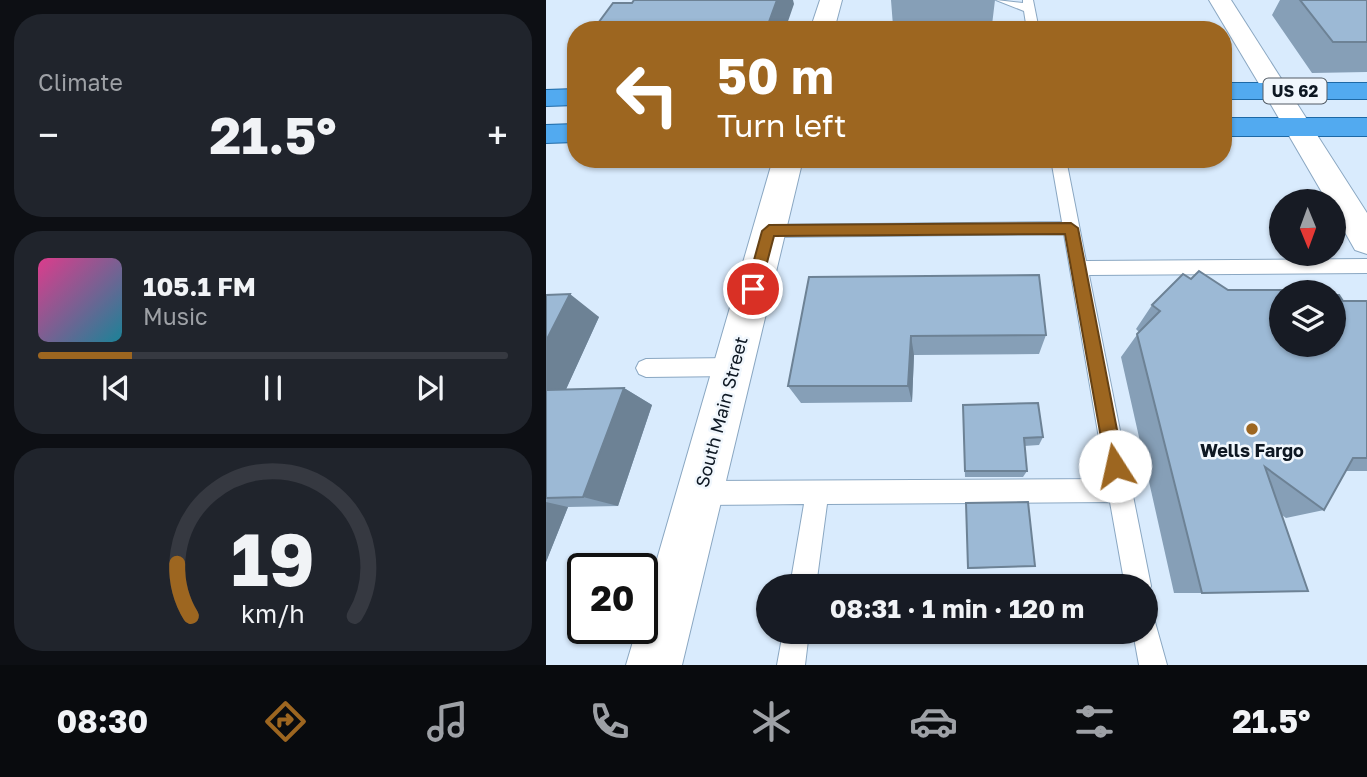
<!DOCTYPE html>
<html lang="en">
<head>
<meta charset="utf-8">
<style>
	body { margin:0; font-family:"Golos Text",sans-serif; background:#20242c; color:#f1f3f6; height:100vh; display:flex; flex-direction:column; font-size:26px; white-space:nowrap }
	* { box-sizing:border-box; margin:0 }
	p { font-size:23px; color:#9ea1a6 }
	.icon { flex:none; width:38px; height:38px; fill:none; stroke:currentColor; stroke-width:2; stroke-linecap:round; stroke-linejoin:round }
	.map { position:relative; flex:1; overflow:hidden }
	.details { display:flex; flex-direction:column; gap:14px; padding:14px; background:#0d0f14; width:546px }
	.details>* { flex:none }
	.banner { position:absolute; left:21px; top:21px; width:665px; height:147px; border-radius:28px; box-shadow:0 2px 5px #0004; background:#9d6620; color:#fff; overflow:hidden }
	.needle { width:46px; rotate:179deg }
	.tools { position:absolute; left:723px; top:189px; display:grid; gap:14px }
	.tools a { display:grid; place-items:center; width:77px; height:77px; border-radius:50%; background:#171b24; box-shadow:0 2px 5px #0004; font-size:35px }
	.speed { position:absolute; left:21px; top:553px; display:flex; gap:14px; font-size:35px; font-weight:700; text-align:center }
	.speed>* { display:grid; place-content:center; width:91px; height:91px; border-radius:50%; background:#171b24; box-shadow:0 2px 5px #0004; line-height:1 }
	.speed .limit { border:4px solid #111; border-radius:10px; background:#fff; color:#111 }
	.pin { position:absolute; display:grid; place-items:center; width:60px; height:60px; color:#fff; margin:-30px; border:4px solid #fff; border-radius:50%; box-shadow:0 2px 7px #0007 }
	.me { position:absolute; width:77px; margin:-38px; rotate:350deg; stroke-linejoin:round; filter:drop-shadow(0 0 5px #0008) }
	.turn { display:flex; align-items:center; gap:24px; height:147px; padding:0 35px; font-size:32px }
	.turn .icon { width:91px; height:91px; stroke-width:2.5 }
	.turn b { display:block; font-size:49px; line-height:60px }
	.big { font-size:52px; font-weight:700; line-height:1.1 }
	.details .tile { flex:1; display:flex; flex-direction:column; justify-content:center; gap:10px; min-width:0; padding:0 24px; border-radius:28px; background:#20242c }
	.details .dial { align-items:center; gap:0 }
	.dial svg { height:182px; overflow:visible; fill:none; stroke:#363941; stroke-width:7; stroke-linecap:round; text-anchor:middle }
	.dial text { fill:#f1f3f6; stroke:none }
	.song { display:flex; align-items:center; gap:21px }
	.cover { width:84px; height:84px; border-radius:10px; background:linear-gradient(135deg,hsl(330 70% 55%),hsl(190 70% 35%)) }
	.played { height:7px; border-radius:4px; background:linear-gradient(90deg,#9d6620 20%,#363941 20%) }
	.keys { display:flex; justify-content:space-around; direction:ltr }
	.heat { display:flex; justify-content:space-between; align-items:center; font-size:38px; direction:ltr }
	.trip { position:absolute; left:210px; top:574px; width:402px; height:70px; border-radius:35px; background:#171b24; box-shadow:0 2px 5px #0004; font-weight:700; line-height:70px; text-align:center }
	.menu { display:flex; height:112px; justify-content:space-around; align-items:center; background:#090b0e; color:#9ea1a6 }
	.menu .icon { width:49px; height:49px }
	.menu .selected { color:#9d6620 }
	.menu b { font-size:32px; color:#f1f3f6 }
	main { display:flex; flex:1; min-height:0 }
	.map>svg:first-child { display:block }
</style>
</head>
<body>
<main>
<section class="details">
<div class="tile"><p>Climate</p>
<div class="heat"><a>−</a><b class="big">21.5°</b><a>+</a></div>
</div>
<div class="tile">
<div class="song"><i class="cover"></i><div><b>105.1 FM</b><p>Music</p></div></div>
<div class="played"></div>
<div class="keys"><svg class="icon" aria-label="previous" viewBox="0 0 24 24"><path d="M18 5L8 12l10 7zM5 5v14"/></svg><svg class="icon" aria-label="pause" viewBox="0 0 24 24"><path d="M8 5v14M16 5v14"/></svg><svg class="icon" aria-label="next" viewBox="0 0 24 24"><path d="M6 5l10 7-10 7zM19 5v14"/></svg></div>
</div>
<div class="tile dial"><svg viewBox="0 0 100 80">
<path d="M14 69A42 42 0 1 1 86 69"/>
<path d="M14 69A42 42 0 0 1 8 46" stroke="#9d6620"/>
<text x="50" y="56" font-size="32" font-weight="700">19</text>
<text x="50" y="72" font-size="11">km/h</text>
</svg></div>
</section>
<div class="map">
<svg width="821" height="665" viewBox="0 0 821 665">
	<rect width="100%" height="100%" fill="#d9ebfd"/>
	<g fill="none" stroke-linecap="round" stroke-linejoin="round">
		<defs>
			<path id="service" d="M450,0l27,3v-3h10l6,30h-12l-3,-19z
				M505,159h15l20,102 281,-2v14l-278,2 62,311 -4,9 -1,-9h-21l-15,-84 -283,2 -11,82h-26l14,-82 -104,1 -8,-4 -4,-8 4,-8 8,-4 406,-2 -42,-245 -295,3 -8,-6 8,-6 293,-3z
				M188,358l7,3 3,6 -3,6 -7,3 -88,1 -7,-3 -3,-6 3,-6 7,-3z
				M600,618l9,4 12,43h-28l-6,-33h13z
				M237,632h26l-4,33h-28z"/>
			<path id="minor" d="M274,0h22l-8,30h-24z
				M730,83l9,2 82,128v41l-12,-4 -21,-37v-12h-7l-64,-110 4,-6z
				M227,159h30l-121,506h-56l11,-37h5v-17z"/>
			<path id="tertiary" d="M663,0h22l58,91 -4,6 -9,2 -9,-2z"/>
			<path id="trunk" d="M677,83h144v16h-144z
				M30,89v16l-30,1v-16z
				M677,118h144v18h-144z
				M30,124v18l-30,1v-18z"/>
		</defs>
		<use href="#service" stroke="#8aa7c2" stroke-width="2"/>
		<use href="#minor" stroke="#8aa7c2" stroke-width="2"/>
		<use href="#tertiary" stroke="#8aa7c2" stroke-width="2"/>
		<use href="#trunk" stroke="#1e69a6" stroke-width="2"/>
		<use href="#service" fill="#fff" fill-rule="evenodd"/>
		<use href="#minor" fill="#fff" fill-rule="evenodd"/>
		<use href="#tertiary" fill="#fff" fill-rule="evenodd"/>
		<use href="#trunk" fill="#52aaf0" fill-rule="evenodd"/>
	</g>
	<path fill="#869fb7" d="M345,0h104l-3,25 -99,1z
		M734,0h87v72l-55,1 -40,-58z
		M263,277l237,58 -7,19 -125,1 -2,47 -111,1 -13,-17z
		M0,295l53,22 -33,72 58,-1 28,17 -34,101 -50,1 -22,55z
		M797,301h24v170h-21l-22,39 -38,8 -4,-3 -80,78h-28l-53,-236 18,-25 -3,-3 16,-24 129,40z
		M417,405l80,32 -4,8 -15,1 3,25 -4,6h-58z
		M420,506l69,60 -67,3z"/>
	<path fill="#6d8295" d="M231,0h16l1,4 -9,26h-19z
		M24,294l29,23 -41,90 -12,-5v-61z
		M365,336l3,19 -2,47 -4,-16z
		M78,388l28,17 -34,101 -35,-9z
		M0,502l22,5 -22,55z"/>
	<path fill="#9cb9d5" stroke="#6d8295" stroke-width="2" d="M88,0h143l-11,30h-173l20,-27h19z
		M754,0h67v42h-34z
		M653,271l29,19h62l1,2h-10v53h53v-50h5l4,6h24v157h-14l-29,52 -59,-43 43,124 -106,2 -65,-259 23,-23 -8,-6 31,-31 8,5z
		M493,275l7,60 -135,1 -3,50h-120l21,-109z
		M24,294l-24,47v-46z
		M78,388l-41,109 -37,1v-108z
		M492,403l5,34 -19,1 3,33h-62l-2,-66z
		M482,502l7,64 -67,2 -2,-65z"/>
	<path fill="#9d6620" stroke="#664215" stroke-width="2" d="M525,223l7,5 46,238 -2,6 -7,3 -6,-3 -3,-6 -41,-232 -291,2 -15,57 -6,2 -7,-6 16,-58 7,-6z"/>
	<circle fill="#9d6620" stroke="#f1f7fd" stroke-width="2.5" cx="706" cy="429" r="7"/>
	<g text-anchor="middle" stroke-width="5" stroke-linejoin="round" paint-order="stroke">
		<rect fill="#f1f7fd" stroke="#525b64" stroke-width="2" x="717.5" y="78.5" width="63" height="25" rx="5"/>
		<g font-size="16" font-weight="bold" fill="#0e1823">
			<text x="749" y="97">US 62</text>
		</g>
		<g font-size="18" fill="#0e1823" stroke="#f1f7fd">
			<text transform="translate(176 412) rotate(-75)" y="6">South Main Street</text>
		</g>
		<g font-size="18" font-weight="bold" fill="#0e1823" stroke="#f1f7fd">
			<text x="706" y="457">Wells Fargo</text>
		</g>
	</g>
</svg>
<div class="tools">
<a><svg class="needle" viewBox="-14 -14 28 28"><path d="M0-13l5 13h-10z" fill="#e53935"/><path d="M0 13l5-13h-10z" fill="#9ea1a6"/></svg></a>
<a><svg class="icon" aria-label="layers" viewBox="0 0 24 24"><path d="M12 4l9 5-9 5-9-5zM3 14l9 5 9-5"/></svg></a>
</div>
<div class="speed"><div class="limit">20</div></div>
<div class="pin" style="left:207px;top:289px;background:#d93025"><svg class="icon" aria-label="arrive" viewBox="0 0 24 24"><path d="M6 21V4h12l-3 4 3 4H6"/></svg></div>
<svg class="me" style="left:569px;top:466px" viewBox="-20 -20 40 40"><circle r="19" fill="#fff"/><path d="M0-13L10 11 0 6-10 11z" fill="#9d6620"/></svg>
<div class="trip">08:31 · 1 min · 120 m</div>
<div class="banner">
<div class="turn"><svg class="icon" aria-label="left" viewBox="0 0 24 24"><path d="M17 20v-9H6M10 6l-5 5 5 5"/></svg><div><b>50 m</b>Turn left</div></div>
</div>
</div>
</main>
<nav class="menu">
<b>08:30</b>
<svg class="icon selected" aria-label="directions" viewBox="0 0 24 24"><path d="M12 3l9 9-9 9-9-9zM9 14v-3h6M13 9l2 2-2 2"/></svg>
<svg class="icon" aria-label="music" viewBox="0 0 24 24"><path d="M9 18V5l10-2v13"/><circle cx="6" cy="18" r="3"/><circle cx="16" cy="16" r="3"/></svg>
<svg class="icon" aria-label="phone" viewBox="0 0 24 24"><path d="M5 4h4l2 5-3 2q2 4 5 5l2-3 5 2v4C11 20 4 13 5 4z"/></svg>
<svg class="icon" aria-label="climate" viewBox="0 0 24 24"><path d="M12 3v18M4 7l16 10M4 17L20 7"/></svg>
<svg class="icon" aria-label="car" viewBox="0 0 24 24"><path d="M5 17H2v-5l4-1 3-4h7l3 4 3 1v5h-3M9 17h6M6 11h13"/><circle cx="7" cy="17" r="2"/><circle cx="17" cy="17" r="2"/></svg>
<svg class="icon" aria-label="filters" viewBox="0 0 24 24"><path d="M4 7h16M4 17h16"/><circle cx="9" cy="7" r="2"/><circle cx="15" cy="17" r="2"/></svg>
<b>21.5°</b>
</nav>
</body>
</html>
